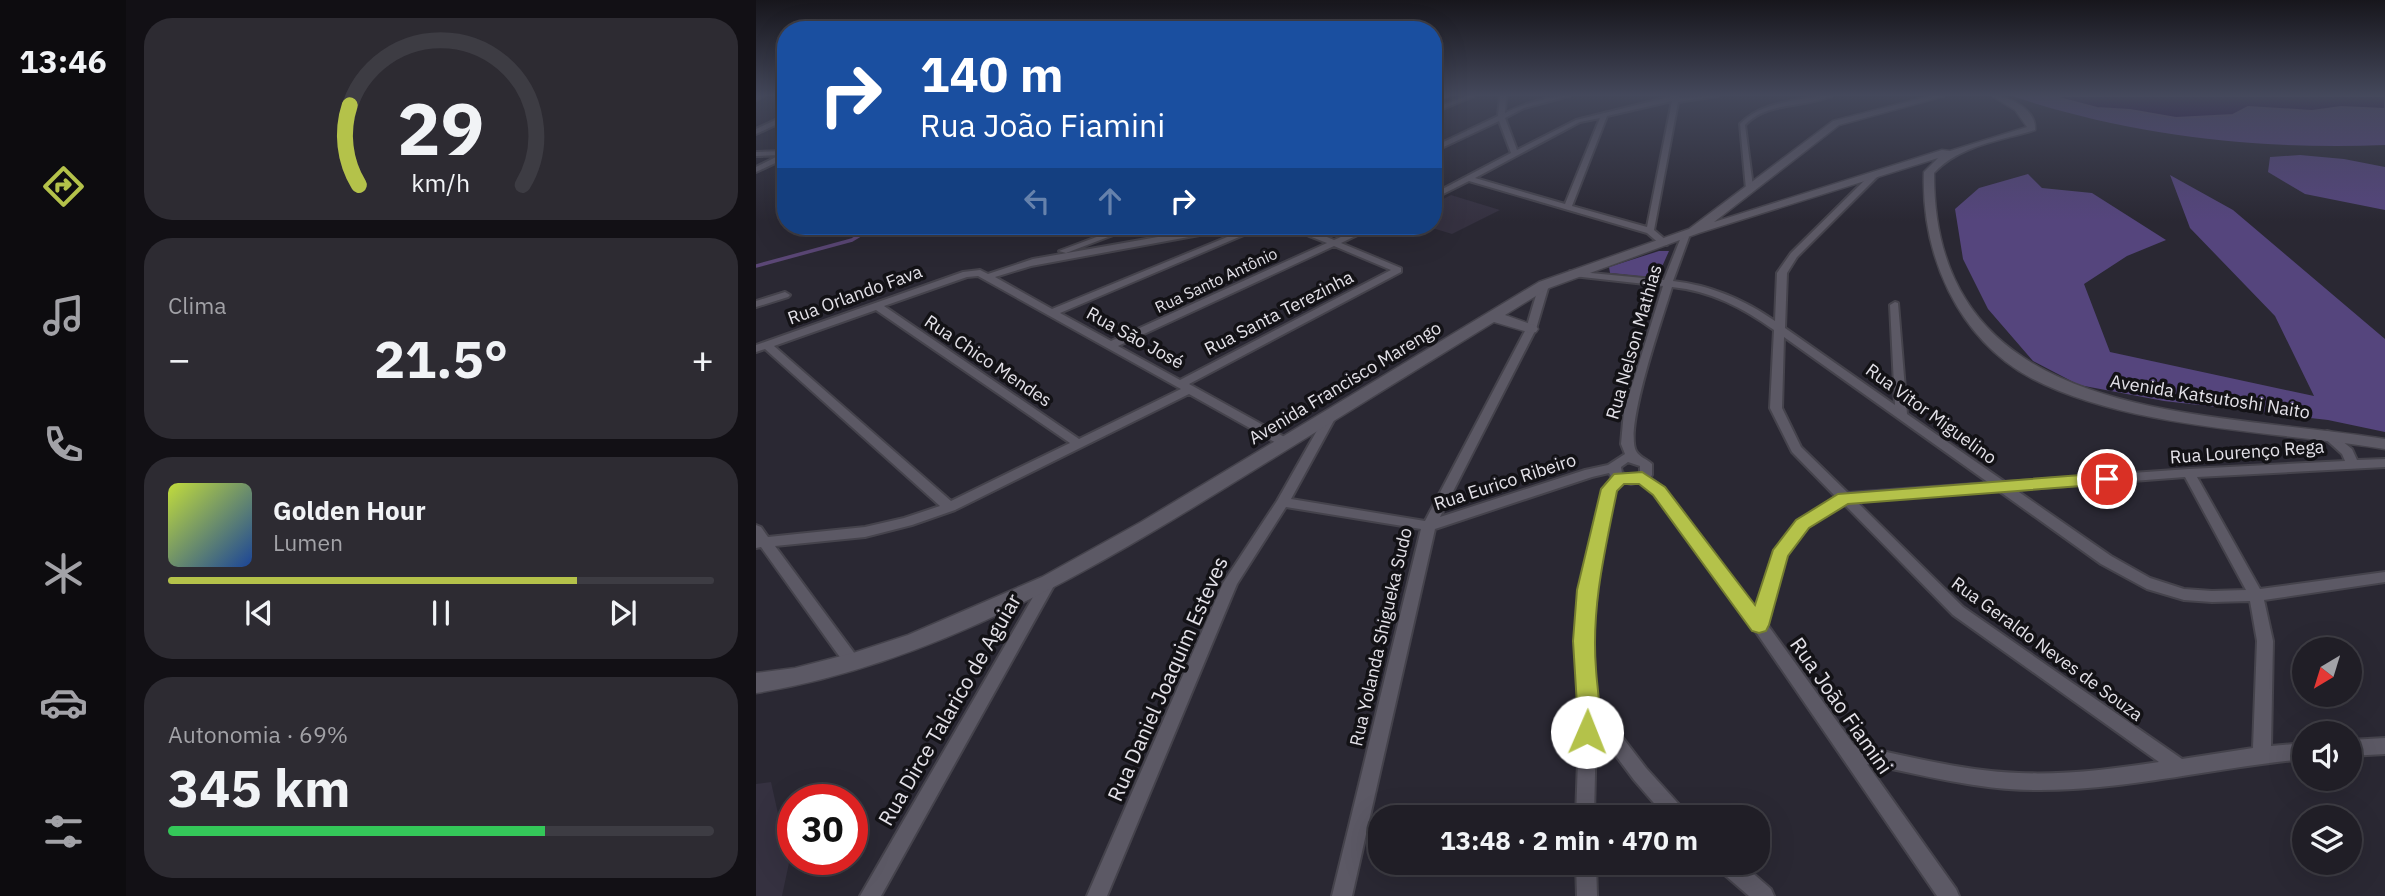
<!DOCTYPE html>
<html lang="pt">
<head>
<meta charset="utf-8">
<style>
	body { margin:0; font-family:"IBM Plex Sans",sans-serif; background:#2d2b32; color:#f1f3f6; height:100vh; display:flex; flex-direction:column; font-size:26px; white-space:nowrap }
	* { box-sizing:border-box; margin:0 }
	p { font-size:23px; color:#a2a2a7 }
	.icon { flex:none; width:38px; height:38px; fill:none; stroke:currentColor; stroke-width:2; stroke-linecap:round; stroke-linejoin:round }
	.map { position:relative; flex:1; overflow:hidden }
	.side { display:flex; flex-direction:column; gap:18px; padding:18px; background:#121015; width:630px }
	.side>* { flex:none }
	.guide { position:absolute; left:21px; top:21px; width:665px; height:214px; border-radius:28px; box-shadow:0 7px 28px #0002,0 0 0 2px #3d3c43; background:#1a4fa0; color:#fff; overflow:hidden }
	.needle { width:46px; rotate:218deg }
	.fabs { position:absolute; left:1536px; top:637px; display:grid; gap:14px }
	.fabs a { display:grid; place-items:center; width:70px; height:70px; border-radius:50%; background:#201e26; box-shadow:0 7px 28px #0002,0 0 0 2px #3d3c43; font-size:35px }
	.speed { position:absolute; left:21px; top:784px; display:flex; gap:14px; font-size:35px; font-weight:700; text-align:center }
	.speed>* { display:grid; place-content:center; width:91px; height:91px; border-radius:50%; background:#201e26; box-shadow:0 7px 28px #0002,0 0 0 2px #3d3c43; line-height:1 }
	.speed .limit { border:10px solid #d22; background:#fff; color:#111 }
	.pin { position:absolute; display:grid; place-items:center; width:60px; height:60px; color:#fff; margin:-30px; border:4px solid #fff; border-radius:50%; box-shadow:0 2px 7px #0007 }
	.me { position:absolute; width:77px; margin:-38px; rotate:1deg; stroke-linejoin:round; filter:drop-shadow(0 0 5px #0008) }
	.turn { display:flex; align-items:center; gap:24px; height:147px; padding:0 28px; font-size:32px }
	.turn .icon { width:91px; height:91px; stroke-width:2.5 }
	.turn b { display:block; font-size:49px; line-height:60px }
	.lanes { display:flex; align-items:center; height:66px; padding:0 28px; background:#0003; justify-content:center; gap:35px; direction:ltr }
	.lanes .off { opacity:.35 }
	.big { font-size:52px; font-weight:800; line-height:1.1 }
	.side .widget { flex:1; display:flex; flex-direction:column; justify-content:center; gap:10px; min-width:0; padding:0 24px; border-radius:28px; background:#2d2b32 }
	.side .dial { align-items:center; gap:0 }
	.dial svg { height:182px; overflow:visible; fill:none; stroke:#3d3c43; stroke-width:7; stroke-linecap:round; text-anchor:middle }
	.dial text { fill:#f1f3f6; stroke:none }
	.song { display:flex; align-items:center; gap:21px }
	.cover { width:84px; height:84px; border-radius:10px; background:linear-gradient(135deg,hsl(70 70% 55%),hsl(220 70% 35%)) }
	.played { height:7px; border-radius:4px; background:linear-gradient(90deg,#b4c24a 75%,#3d3c43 75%) }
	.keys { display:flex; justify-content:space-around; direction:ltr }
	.heat { display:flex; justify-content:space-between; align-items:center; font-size:38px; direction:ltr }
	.charge { height:10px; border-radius:5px; background:linear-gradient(90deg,#34c759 69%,#3d3c43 0) }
	.trip { position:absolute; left:612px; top:805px; width:402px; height:70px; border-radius:28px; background:#201e26; box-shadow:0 7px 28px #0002,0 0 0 2px #3d3c43; font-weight:800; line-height:70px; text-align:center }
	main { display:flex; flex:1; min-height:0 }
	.tabs { display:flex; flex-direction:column; width:126px; justify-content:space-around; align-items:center; background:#0d0c0f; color:#a2a2a7 }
	.tabs .icon { width:49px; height:49px }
	.tabs .on { color:#b4c24a }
	.tabs b { font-size:32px; color:#f1f3f6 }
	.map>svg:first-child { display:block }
</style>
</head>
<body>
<main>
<nav class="tabs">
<b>13:46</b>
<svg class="icon on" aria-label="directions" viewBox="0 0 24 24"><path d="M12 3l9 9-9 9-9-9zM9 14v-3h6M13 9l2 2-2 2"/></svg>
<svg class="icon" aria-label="music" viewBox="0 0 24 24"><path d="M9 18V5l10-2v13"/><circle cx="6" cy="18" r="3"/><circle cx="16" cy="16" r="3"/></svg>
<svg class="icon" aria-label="phone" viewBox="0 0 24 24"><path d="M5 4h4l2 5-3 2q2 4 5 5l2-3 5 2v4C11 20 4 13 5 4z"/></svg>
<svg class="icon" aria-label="climate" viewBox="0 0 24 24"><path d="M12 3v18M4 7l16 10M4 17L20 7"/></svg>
<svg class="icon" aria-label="car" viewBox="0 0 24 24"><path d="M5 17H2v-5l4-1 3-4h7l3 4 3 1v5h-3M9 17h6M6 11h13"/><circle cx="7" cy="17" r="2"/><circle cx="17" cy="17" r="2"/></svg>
<svg class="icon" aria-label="filters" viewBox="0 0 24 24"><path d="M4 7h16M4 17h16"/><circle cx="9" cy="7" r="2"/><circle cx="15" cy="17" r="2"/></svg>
</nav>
<section class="side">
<div class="widget dial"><svg viewBox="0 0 100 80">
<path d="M14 69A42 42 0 1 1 86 69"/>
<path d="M14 69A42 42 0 0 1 10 34" stroke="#b4c24a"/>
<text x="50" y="56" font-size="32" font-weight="700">29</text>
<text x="50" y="72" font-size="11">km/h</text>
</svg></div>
<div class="widget"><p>Clima</p>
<div class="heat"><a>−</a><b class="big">21.5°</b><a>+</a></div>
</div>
<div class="widget">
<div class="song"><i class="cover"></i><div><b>Golden Hour</b><p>Lumen</p></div></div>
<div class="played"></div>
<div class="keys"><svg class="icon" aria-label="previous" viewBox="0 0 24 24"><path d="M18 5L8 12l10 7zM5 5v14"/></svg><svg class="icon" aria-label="pause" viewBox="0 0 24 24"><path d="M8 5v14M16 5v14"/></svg><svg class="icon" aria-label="next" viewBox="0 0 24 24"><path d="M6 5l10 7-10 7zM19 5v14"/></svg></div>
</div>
<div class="widget"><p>Autonomia · 69%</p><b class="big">345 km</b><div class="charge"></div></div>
</section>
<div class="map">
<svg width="1629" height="896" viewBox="0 0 1629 896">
	<rect width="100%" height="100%" fill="#2a2833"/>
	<path fill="#353140" d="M695,195l49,15 -48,24 -23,-7 -9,5 -16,-6h29v-22z
		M15,782l18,81 -7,33h-26v-112z"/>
	<path fill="#55457d" d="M1256,96h40l45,12 33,2 46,8 57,-3 15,-8 64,4 29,-4 44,2v36c-126,5 -253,-9 -373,-49z
		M1544,155l44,4 41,8v43l-80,-16 -37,-22 2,-15z
		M1272,174l14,14 50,5 74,47 -39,16 -43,28 26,68 204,44 -39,-80 -85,-88 -20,-53 63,35 152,129v93l-57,-12 -164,-19 -85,-16 -46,-24 -45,-52 -25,-50 -8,-50 24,-21z
		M903,251h10l-12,27 -47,-5 -1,-6z"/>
	<path fill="#200544" stroke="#5b4776" stroke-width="2" d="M1296,96h333v13l-44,-2 -29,4 -64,-4 -15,8 -57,3 -46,-8 -33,-2z"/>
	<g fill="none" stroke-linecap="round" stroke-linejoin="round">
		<path stroke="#5b4776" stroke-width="2.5" d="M677,102l15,-6"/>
		<path stroke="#5b4776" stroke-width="3.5" d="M110,234l43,-8
			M0,266l96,-26 23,-14"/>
		<defs>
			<path id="street" d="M0,96h7l-7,4z
				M710,96h8l-41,17v-4z
				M744,96h6l-1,17c19,-9 43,-17 64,-17l-45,12 -19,10 12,32 59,-30 97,-24h6v2l39,-2 -40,6 -24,128 13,11v4h-6l-14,-12 -178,-52 -36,18v-5l78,-41 -12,-32 -66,31v-5l65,-31zM916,101l-25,126 -75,-21 35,-90zM844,118l-35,86 -90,-26 105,-56z
				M1063,96h12c-27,12 -63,5 -86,29l8,62 -7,2 -6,-65c20,-21 52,-23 79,-28z
				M30,115v5l-30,14v-5z
				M30,151v7l-30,14v-5l24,-12 -24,1v-4z
				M1116,173l7,2 -82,82 -10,16 -2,55 110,77 -5,-100 5,-3 3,1 9,111 98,68 184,-13 156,-8 -3,-7 -21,-19 6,-4 4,1 21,17 5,11 28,-1v8l-188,10 63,112 125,-17v10l-121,18 9,41 -2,105 34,-3v16c-88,8 -176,31 -265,31 -59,1 -116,-15 -173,-26l89,125 3,7h-22l-183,-267 -100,-135 -15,-12 -8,2 -7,-2 -9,8 -21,100 -3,51 5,62 50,65 39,43 2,6h-21l-32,-37 -38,-51 -2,88h-18l4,-112 -5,-64 5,-51 23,-101 9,-11 -3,-5 -17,4 -157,52 -83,367h-20l89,-367 -135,-22 -49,77 -130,312h-20l136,-313 54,-82 51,-90h8l2,2 -47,86 134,22 101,-192 13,-44 5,-3 5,3 -13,44 -96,188 145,-47 23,-5 17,-11 -4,-10 3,-33 39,-125 -90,-10 -3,-1v-4l94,9 17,-43 4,-3 4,3 -16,44c37,4 72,19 102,40l2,-48 14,-20zM916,287c39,4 71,21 102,43l-4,78 22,44 44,45 -38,24 -24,30 -18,59 -92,-122 -14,-10 2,-3v-11c-5,-5 -13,-7 -16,-13 -12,-24 27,-134 36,-164zM1028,337l205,146 -141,10 -47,-46 -19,-39zM872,462l12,4v7l-9,3 -9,-3 -1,-6zM1429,477l61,113 -34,1 -28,-2 -34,-11 -39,-22 -95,-66zM1243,491l102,73 46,25 37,11 28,2 38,-1 7,40 -4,107 -71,11 -219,-152 -107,-106zM1088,504l109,111 206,147c-46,7 -93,13 -140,11 -56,-2 -111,-17 -165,-28l-87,-121 19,-68 22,-29z
				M370,226h11l-71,27 -7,-2z
				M464,226h16l-4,3 -201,37 -36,11 57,32 202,-83h11l-205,87 51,28 216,-98 -18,-7v-4h6l19,8 32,-14h10l-35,17 60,25v4l-212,112 99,55 2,3 -2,3h-8l-91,-51 -234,116 -43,15 -47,12 -90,9 86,116 -2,5 -6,1 -6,-1 -86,-120 -5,1v-23l5,2 7,10 97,-10 39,-9 36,-12 -175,-157 -9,3v-7l207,-73 17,-2 8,4 45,-15zM578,246l57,24 -211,110 -62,-34zM222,276l203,113 -102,50 -195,-133 83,-29zM120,310l194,133 -119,58 -177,-155z
				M29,292l5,3 -2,2 -32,10v-6z
				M293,577l5,1 2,4 -175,314h-21l184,-318z
				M1629,738v16l-35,2v-16z
				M820,863h20l1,33h-20z
				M960,863h25l30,26 3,7h-25l-30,-26z"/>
			<path id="secondary" d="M1174,96h14l-105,29 -125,97 228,-72 8,1 77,-24 -12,-17 -23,-14c18,0 45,14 43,34 -34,11 -75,15 -101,43 -1,254 270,236 451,266v10c-108,-18 -257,-20 -354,-71 -74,-40 -110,-124 -107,-206l14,-14 -239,75 -150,55 -44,27 31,11 2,3 -2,3 -5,1 -37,-11c-83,51 -165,102 -248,153 -152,94 -311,189 -490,218v-20l39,-5 58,-15 55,-18 134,-58 99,-55 398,-240 150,-53 144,-108z"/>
		</defs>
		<use href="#street" stroke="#45434c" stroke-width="4"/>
		<use href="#secondary" stroke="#45434c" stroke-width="3"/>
		<use href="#street" fill="#5c5965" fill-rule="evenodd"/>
		<use href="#secondary" fill="#5c5965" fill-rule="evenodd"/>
	</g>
	<linearGradient id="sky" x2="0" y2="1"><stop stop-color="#17161c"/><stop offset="0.43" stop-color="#44485b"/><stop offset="1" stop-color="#44485b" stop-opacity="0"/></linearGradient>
	<rect width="1629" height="221" fill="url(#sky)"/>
	<path fill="#b4c24a" stroke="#757e30" stroke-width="2" d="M886,472l23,15 90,118 18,-55 23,-30 42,-26 269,-21 8,6 -8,5 -259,20 -39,24 -21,28 -19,69 -3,6 -7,2 -7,-2 -99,-136 -14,-11h-15l-7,7c-12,59 -26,117 -21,178 1,21 8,51 -1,70l-8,3 -8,-3 -3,-7 1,-27 -4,-64 4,-51 24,-101 13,-15z"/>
	<g text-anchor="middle" stroke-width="7" stroke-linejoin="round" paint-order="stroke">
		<g font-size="16" fill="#e4e2e9" stroke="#131216">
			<text transform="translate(460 280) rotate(-25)" y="6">Rua Santo Antônio</text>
		</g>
		<g font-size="18" fill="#e4e2e9" stroke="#131216">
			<text transform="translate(99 295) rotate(-20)" y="6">Rua Orlando Fava</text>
			<text transform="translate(523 313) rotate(-27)" y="6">Rua Santa Terezinha</text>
			<text transform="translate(379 338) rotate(29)" y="6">Rua São José</text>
			<text transform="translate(878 342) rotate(-74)" y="6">Rua Nelson Mathias</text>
			<text transform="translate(232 361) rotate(34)" y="6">Rua Chico Mendes</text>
			<text transform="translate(589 383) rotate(-31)" y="6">Avenida Francisco Marengo</text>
			<text transform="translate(1454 397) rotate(9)" y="6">Avenida Katsutoshi Naito</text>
			<text transform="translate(1175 414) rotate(36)" y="6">Rua Vitor Miguelino</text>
			<text transform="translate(1491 452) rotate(-4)" y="6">Rua Lourenço Rega</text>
			<text transform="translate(749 482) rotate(-18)" y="6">Rua Eurico Ribeiro</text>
			<text transform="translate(625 637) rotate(-77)" y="6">Rua Yolanda Shigueka Sudo</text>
			<text transform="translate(1291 649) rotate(36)" y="6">Rua Geraldo Neves de Souza</text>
		</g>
		<g font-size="21" fill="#e4e2e9" stroke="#131216">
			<text transform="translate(412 679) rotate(-66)" y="7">Rua Daniel Joaquim Esteves</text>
			<text transform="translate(1085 706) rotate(55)" y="7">Rua João Fiamini</text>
			<text transform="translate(194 710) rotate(-60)" y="7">Rua Dirce Talarico de Aguiar</text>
		</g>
	</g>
</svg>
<div class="fabs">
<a><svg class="needle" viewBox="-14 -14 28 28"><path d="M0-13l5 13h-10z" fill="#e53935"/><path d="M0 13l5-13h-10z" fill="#a2a2a7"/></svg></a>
<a><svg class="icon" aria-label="sound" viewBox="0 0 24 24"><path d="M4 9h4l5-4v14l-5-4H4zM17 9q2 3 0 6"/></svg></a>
<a><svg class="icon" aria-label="layers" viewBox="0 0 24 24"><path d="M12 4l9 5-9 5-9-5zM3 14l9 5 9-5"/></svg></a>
</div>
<div class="speed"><div class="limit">30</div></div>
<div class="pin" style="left:1351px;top:479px;background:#d93025"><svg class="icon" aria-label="arrive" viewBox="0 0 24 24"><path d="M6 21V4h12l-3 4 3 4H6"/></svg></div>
<svg class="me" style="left:831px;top:732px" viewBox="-20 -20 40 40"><circle r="19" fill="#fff"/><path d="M0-13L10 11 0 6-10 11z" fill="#b4c24a"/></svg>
<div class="trip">13:48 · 2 min · 470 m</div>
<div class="guide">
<div class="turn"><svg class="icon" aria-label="right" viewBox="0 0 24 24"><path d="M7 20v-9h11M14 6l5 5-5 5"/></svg><div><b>140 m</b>Rua João Fiamini</div></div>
<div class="lanes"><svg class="icon off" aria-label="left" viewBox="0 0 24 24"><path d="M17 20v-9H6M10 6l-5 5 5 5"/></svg><svg class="icon off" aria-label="ahead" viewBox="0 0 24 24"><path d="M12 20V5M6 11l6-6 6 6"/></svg><svg class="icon" aria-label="right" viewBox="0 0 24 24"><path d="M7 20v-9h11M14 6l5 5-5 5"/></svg></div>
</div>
</div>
</main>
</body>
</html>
